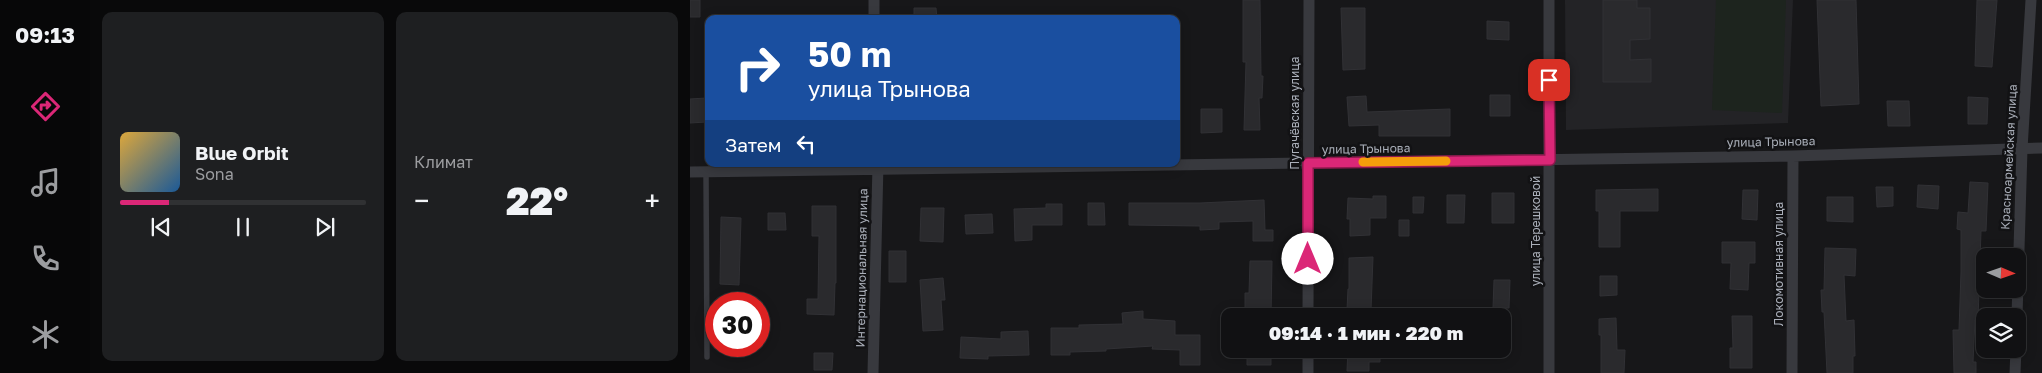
<!DOCTYPE html>
<html lang="ru">
<head>
<meta charset="utf-8">
<style>
	body { margin:0; font-family:"Golos Text",sans-serif; background:#1e1f21; color:#f1f3f6; height:100vh; display:flex; flex-direction:column; font-size:19px; white-space:nowrap }
	* { box-sizing:border-box; margin:0 }
	p { font-size:16px; color:#9c9da0 }
	.icon { flex:none; width:28px; height:28px; fill:none; stroke:currentColor; stroke-width:2; stroke-linecap:round; stroke-linejoin:round }
	.map { position:relative; flex:1; overflow:hidden }
	.panel { display:flex; flex-direction:column; gap:12px; padding:12px; background:#09090a; width:600px }
	.panel>* { flex:none }
	.banner { position:absolute; left:15px; top:15px; width:475px; height:152px; border-radius:10px; box-shadow:0 2px 12px #0003,0 0 0 1px #303133; background:#1a4fa0; color:#fff; overflow:hidden }
	.needle { width:32px; rotate:92deg }
	.controls { position:absolute; left:1286px; top:248px; display:grid; gap:10px }
	.controls a { display:grid; place-items:center; width:50px; height:50px; border-radius:10px; background:#111113; box-shadow:0 2px 12px #0003,0 0 0 1px #303133; font-size:25px }
	.speed { position:absolute; left:15px; top:292px; display:flex; gap:10px; font-size:25px; font-weight:700; text-align:center }
	.speed>* { display:grid; place-content:center; width:65px; height:65px; border-radius:50%; background:#111113; box-shadow:0 2px 12px #0003,0 0 0 1px #303133; line-height:1 }
	.speed .limit { border:8px solid #d22; background:#fff; color:#111 }
	.pin { position:absolute; display:grid; place-items:center; width:42px; height:42px; color:#fff; margin:-21px; border-radius:10px; box-shadow:0 2px 8px #0006 }
	.me { position:absolute; width:55px; margin:-28px; rotate:0deg; stroke-linejoin:round; filter:drop-shadow(0 0 4px #0008) }
	.turn { display:flex; align-items:center; gap:18px; height:105px; padding:0 20px; font-size:22px }
	.turn .icon { width:65px; height:65px; stroke-width:2.5 }
	.turn b { display:block; font-size:35px; line-height:42px }
	.then { display:flex; align-items:center; height:48px; padding:0 20px; background:#0003; gap:10px; font-size:19px }
	.big { font-size:38px; font-weight:800; line-height:1.1 }
	.panel .tile { flex:1; display:flex; flex-direction:column; justify-content:center; gap:8px; min-width:0; padding:0 18px; border-radius:10px; background:#1e1f21 }
	.song { display:flex; align-items:center; gap:15px }
	.cover { width:60px; height:60px; border-radius:8px; background:linear-gradient(135deg,hsl(40 70% 55%),hsl(210 70% 35%)) }
	.played { height:5px; border-radius:2px; background:linear-gradient(90deg,#db2777 20%,#303133 20%) }
	.keys { display:flex; justify-content:space-around; direction:ltr }
	.heat { display:flex; justify-content:space-between; align-items:center; font-size:28px; direction:ltr }
	.panel .tiles { flex:1; display:grid; gap:12px; grid-template-columns:repeat(2,1fr) }
	.trip { position:absolute; left:531px; top:308px; width:290px; height:50px; border-radius:10px; background:#111113; box-shadow:0 2px 12px #0003,0 0 0 1px #303133; font-weight:800; line-height:50px; text-align:center }
	main { display:flex; flex:1; min-height:0 }
	.tab-bar { display:flex; flex-direction:column; width:90px; justify-content:space-around; align-items:center; background:#070708; color:#9c9da0 }
	.tab-bar .icon { width:35px; height:35px }
	.tab-bar .selected { color:#db2777 }
	.tab-bar b { font-size:22px; color:#f1f3f6 }
	.map>svg:first-child { display:block }
</style>
</head>
<body>
<main>
<nav class="tab-bar">
<b>09:13</b>
<svg class="icon selected" aria-label="directions" viewBox="0 0 24 24"><path d="M12 3l9 9-9 9-9-9zM9 14v-3h6M13 9l2 2-2 2"/></svg>
<svg class="icon" aria-label="music" viewBox="0 0 24 24"><path d="M9 18V5l10-2v13"/><circle cx="6" cy="18" r="3"/><circle cx="16" cy="16" r="3"/></svg>
<svg class="icon" aria-label="phone" viewBox="0 0 24 24"><path d="M5 4h4l2 5-3 2q2 4 5 5l2-3 5 2v4C11 20 4 13 5 4z"/></svg>
<svg class="icon" aria-label="climate" viewBox="0 0 24 24"><path d="M12 3v18M4 7l16 10M4 17L20 7"/></svg>
</nav>
<section class="panel">
<div class="tiles">
<div class="tile">
<div class="song"><i class="cover"></i><div><b>Blue Orbit</b><p>Sona</p></div></div>
<div class="played"></div>
<div class="keys"><svg class="icon" aria-label="previous" viewBox="0 0 24 24"><path d="M18 5L8 12l10 7zM5 5v14"/></svg><svg class="icon" aria-label="pause" viewBox="0 0 24 24"><path d="M8 5v14M16 5v14"/></svg><svg class="icon" aria-label="next" viewBox="0 0 24 24"><path d="M6 5l10 7-10 7zM19 5v14"/></svg></div>
</div>
<div class="tile"><p>Климат</p>
<div class="heat"><a>−</a><b class="big">22°</b><a>+</a></div>
</div>
</div>
</section>
<div class="map">
<svg width="1352" height="373" viewBox="0 0 1352 373">
	<rect width="100%" height="100%" fill="#171719"/>
	<path fill="#232326" d="M875,0h228l-5,123 -222,7z"/>
	<path fill="#1d241e" d="M1026,0h70l-4,113 -70,-3z"/>
	<path fill="#2a2a2d" stroke="#313135" d="M0,0h10v17h-10z
		M553,0h17l1,76h2l-1,22h-3l1,32h-16l2,-68h-3z
		M913,0h34v8h13v31l-20,1v20l21,-1v23h-48z
		M1127,0h39l3,104 -38,2z
		M1287,0h20l-5,67 -17,-1z
		M224,8h22l1,11h-23z
		M651,8h24v61l-22,1z
		M797,21l22,1v18l-22,-1z
		M800,95h20v21h-20z
		M676,96l1,16 83,-3v27h-71v-11l-30,1 -2,-29z
		M1278,97l20,1 -1,26h-19z
		M16,98l1,24 -17,1v-24z
		M1197,101h22l1,25h-22z
		M511,109h21v23l-21,1z
		M1280,182l18,1 -2,48h-5l-3,89h-3l-2,42h3v11h-22l-1,-43h6l2,-58v-42l-4,-1 1,-17 10,1z
		M1228,185l21,1 -1,23 -21,-2z
		M1186,187h17v19l-16,1z
		M968,189v22h-38v36h-21v-36h-3v-21z
		M1053,190h15l-1,30 -15,-1z
		M802,193h22v30h-22z
		M757,195h18l-1,28h-17z
		M683,196h13v22h-16v17l-20,1v-17h-3l1,-21 25,1z
		M723,197h11l-1,16h-10z
		M1137,197h26v25l-26,-1z
		M574,200l1,30h8v11h-20v-20l-34,1v7l-19,1v-4l-71,-1v-22h71z
		M398,203h16l1,22h-17z
		M356,204h16v21h-30v15l-17,1 -1,-32 32,-1z
		M122,206h24v77h-1l-1,32 -27,-1v-15h11l1,-63h-7z
		M231,208h23l-1,34 -23,-1z
		M78,213h17l1,17h-18z
		M302,214l1,19 -27,1 -1,-19z
		M31,217l20,1 -2,67 -19,-1z
		M709,220h10v16h-10z
		M1032,242h33v21h-6l-1,27 -18,-1 1,-26h-9z
		M1135,248l31,1 -1,27 -11,-1 2,46 8,-1 1,36h-2v17h-26l-3,-61h-2l-1,-22h3z
		M199,251h17v31h-17z
		M683,257l-2,53h-24l1,-21h1v-31z
		M560,261h22l-1,55h-26v-23h4z
		M910,276h17v19l-17,1z
		M253,278l2,22h-4l2,30 -20,1 -3,-51z
		M804,280h16l-1,28h-16z
		M453,311v8l32,2v14h25v30h-20v-15l-28,-1 1,-3 -47,3v2l-36,1v3h-19v-27h28v-3l44,-1 -1,-11z
		M1042,316h20v52h-22v-20h3z
		M926,318l1,32h8l-1,23h-23v-38h-2v-16z
		M338,331l1,24 -41,1v3l-28,-1 1,-21 40,2v-7z
		M557,349h24v16h-24z
		M658,349h32v13h-11v9h-22z
		M124,353h19l-1,17h-18z"/>
	<g fill="none" stroke-linecap="round" stroke-linejoin="round">
		<path stroke="#38393e" stroke-width="5.5" d="M16,172l1,185"/>
		<path stroke="#38393e" stroke-width="11" d="M184,0v19
			M0,172l1103,-16 249,-8
			M618,316l1,-316
			M1327,316l5,-167 9,-149
			M618,349v24
			M183,373l5,-209
			M859,373v-373
			M1102,373l1,-217
			M1325,373l1,-24"/>
	</g>
	<g fill="none" stroke-linecap="round" stroke-linejoin="round">
		<defs>
			<path id="route" d="M618,259v-96l242,-3 -1,-80"/>
		</defs>
		<use href="#route" stroke="#8e194d" stroke-width="12"/>
		<use href="#route" stroke="#db2777" stroke-width="9"/>
		<path stroke="#f59e0b" stroke-width="9" d="M673,162l83,-1"/>
	</g>
	<g text-anchor="middle" stroke-width="5" stroke-linejoin="round" paint-order="stroke">
		<g font-size="12" fill="#aaafb9" stroke="#121214">
			<text transform="translate(605 113) rotate(-90)" y="4">Пугачёвская улица</text>
			<text transform="translate(1081 142) rotate(-1)" y="4">улица Трынова</text>
			<text transform="translate(676 149) rotate(-1)" y="4">улица Трынова</text>
			<text transform="translate(1319 157) rotate(-87)" y="4">Красноармейская улица</text>
			<text transform="translate(846 231) rotate(-90)" y="4">улица Терешковой</text>
			<text transform="translate(1089 264) rotate(-90)" y="4">Локомотивная улица</text>
			<text transform="translate(172 268) rotate(-89)" y="4">Интернациональная улица</text>
		</g>
	</g>
</svg>
<div class="controls">
<a><svg class="needle" viewBox="-14 -14 28 28"><path d="M0-13l5 13h-10z" fill="#e53935"/><path d="M0 13l5-13h-10z" fill="#9c9da0"/></svg></a>
<a><svg class="icon" aria-label="layers" viewBox="0 0 24 24"><path d="M12 4l9 5-9 5-9-5zM3 14l9 5 9-5"/></svg></a>
</div>
<div class="speed"><div class="limit">30</div></div>
<div class="pin" style="left:859px;top:80px;background:#d93025"><svg class="icon" aria-label="arrive" viewBox="0 0 24 24"><path d="M6 21V4h12l-3 4 3 4H6"/></svg></div>
<svg class="me" style="left:618px;top:259px" viewBox="-20 -20 40 40"><circle r="19" fill="#fff"/><path d="M0-13L10 11 0 6-10 11z" fill="#db2777"/></svg>
<div class="trip">09:14 · 1 мин · 220 m</div>
<div class="banner">
<div class="turn"><svg class="icon" aria-label="right" viewBox="0 0 24 24"><path d="M7 20v-9h11M14 6l5 5-5 5"/></svg><div><b>50 m</b>улица Трынова</div></div>
<div class="then">Затем<svg class="icon" aria-label="left" viewBox="0 0 24 24"><path d="M17 20v-9H6M10 6l-5 5 5 5"/></svg></div>
</div>
</div>
</main>
</body>
</html>
